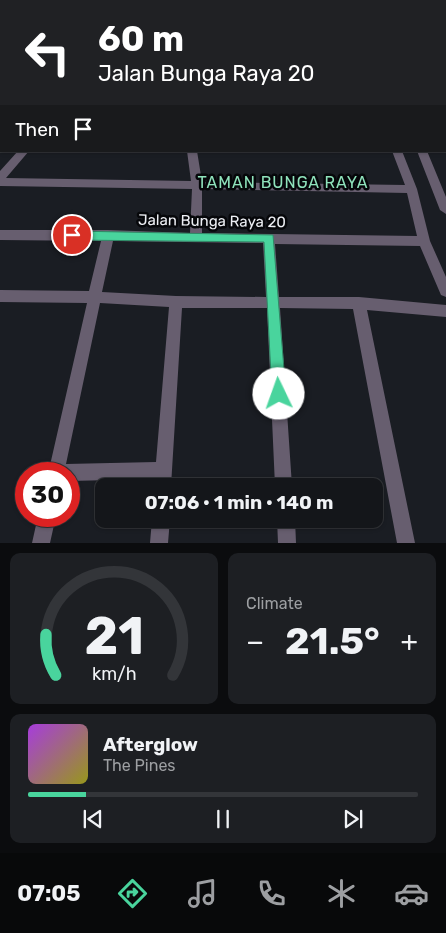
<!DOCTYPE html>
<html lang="en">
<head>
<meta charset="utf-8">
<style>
	body { margin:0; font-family:Rubik,sans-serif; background:#1d1f23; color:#f1f3f6; height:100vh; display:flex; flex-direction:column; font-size:19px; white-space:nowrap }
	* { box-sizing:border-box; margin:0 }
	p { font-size:16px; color:#9d9fa2 }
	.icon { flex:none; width:28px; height:28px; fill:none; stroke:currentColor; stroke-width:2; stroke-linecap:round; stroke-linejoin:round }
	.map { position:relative; height:543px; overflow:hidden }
	.sheet { display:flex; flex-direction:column; gap:10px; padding:10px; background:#0b0c0e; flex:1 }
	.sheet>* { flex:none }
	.top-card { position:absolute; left:0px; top:0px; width:446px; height:152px; box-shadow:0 1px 4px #0004,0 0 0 1px #333539; background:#202124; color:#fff; overflow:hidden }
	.speed { position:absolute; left:15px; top:462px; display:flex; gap:10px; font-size:25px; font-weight:700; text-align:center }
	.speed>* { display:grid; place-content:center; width:65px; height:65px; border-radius:50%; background:#14161a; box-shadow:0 1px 4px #0004,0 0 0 1px #333539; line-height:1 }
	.speed .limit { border:8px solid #d22; background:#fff; color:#111 }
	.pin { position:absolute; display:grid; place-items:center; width:42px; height:42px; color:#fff; margin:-21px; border:2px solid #fff; border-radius:50%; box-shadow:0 1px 5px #0007 }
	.me { position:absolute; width:55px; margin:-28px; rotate:357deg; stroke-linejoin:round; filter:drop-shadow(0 0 4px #0008) }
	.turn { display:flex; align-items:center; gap:18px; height:105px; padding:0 15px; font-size:22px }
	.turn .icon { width:65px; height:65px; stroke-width:2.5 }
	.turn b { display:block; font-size:35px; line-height:42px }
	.then { display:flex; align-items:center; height:48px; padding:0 15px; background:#0003; gap:10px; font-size:19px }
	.big { font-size:38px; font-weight:700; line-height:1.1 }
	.sheet .card { flex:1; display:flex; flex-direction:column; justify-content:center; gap:8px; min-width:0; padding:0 18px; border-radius:10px; background:#1d1f23 }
	.sheet .dial { align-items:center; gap:0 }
	.dial svg { height:130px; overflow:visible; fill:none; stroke:#333539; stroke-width:7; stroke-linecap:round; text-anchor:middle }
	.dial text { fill:#f1f3f6; stroke:none }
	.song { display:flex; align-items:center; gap:15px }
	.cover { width:60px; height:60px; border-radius:8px; background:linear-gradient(135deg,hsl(280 70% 55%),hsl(60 70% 35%)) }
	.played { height:5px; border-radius:2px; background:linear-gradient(90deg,#49d49d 15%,#333539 15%) }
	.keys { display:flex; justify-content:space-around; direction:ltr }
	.heat { display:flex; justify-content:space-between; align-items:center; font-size:28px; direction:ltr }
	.sheet .tiles { flex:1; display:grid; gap:10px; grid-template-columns:1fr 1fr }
	.card:last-child { grid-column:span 2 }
	.trip { position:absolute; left:95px; top:478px; width:288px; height:50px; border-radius:10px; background:#14161a; box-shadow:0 1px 4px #0004,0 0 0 1px #333539; font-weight:700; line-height:50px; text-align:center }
	.dock { display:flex; height:80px; justify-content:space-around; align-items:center; background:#08090a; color:#9d9fa2 }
	.dock .icon { width:35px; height:35px }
	.dock .selected { color:#49d49d }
	.dock b { font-size:22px; color:#f1f3f6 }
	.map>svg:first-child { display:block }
</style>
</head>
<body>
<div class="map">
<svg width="446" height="543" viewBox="0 0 446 543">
	<rect width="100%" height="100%" fill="#1a1d23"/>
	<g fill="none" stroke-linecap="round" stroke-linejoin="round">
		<path fill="#675e6f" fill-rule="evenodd" d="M175,0h11v1h-10z
			M262,0h12v1h-11z
			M366,0h13v1h-12z
			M445,14h1v5h-1z
			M445,51h1v4h-1z
			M445,76h1v6h-1z
			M1,105v6l-1,1v-6z
			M445,123h1v8h-1z
			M18,151h11l-23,27 185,3 -4,-30h10l5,31 203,3 -13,-34h10l15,38 13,52 16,36v20l-5,-2 -21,-49 -145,-2 4,53h80l87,8v12l-79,-7 48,233h-18l-44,-234 -73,-1 12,178h-17l-8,-178h-85l-11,178h-16v-7l-86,2v-7h-21l39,-171 -87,-1v-12l89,1 12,-50 -101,-1v-10h108l82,3 2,-44 -192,-3v-15zM202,189l205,4 10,43 -215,-3zM113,241l150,2 3,54 -90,-1 -74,-4zM100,303l69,4 -13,155 -90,2z
			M417,151h10l19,46v17l-6,-4z
			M38,516h18l-6,27h-18z
			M152,519h18l-2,24h-18z
			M277,519h18l1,24h-18z"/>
	</g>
	<path fill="#49d49d" stroke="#2f8a66" d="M72,231l201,4 13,159 -2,5 -5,2 -5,-2 -2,-5 -8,-152 -192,-2 -6,-5z"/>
	<g text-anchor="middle" stroke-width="5" stroke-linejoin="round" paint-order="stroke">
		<g font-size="15" fill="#edeff4" stroke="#06070a">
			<text transform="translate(212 221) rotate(1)" y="5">Jalan Bunga Raya 20</text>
		</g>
		<g font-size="16" letter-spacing="1" fill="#8fe3bc" stroke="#06070a">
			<text x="283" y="188">TAMAN BUNGA RAYA</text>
		</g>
	</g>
</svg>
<div class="speed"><div class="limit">30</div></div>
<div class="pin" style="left:72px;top:235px;background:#d93025"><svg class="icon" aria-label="arrive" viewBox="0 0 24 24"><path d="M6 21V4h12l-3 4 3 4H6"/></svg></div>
<svg class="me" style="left:279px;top:394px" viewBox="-20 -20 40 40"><circle r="19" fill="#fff"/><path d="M0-13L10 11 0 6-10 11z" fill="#49d49d"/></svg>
<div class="trip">07:06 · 1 min · 140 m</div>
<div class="top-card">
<div class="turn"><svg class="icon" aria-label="left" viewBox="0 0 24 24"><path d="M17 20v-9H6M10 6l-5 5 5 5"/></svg><div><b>60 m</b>Jalan Bunga Raya 20</div></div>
<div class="then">Then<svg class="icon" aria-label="arrive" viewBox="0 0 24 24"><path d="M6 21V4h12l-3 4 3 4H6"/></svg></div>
</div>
</div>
<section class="sheet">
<div class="tiles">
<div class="card dial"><svg viewBox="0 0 100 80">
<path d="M14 69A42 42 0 1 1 86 69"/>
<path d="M14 69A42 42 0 0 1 8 44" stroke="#49d49d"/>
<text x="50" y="56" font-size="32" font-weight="700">21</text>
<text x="50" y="72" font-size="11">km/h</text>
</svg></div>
<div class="card"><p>Climate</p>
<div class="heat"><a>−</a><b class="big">21.5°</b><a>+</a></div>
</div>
<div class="card">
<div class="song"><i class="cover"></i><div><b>Afterglow</b><p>The Pines</p></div></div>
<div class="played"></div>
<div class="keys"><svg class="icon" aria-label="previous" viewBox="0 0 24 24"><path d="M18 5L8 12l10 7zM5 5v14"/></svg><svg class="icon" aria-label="pause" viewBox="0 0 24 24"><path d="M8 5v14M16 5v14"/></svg><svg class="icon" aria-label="next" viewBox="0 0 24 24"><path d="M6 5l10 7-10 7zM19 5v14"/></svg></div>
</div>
</div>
</section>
<nav class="dock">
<b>07:05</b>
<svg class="icon selected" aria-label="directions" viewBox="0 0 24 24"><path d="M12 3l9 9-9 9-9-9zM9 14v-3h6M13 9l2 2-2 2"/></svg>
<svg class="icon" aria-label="music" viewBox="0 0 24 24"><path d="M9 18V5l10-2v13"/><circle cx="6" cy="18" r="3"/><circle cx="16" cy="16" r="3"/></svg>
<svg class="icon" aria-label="phone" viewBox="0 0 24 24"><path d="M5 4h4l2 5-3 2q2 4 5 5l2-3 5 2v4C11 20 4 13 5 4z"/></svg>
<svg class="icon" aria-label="climate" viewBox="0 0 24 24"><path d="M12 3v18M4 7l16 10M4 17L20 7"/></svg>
<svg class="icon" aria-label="car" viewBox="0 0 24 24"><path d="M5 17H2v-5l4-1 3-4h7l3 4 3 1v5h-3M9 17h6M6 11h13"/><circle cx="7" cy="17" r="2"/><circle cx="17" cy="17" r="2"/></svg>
</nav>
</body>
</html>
